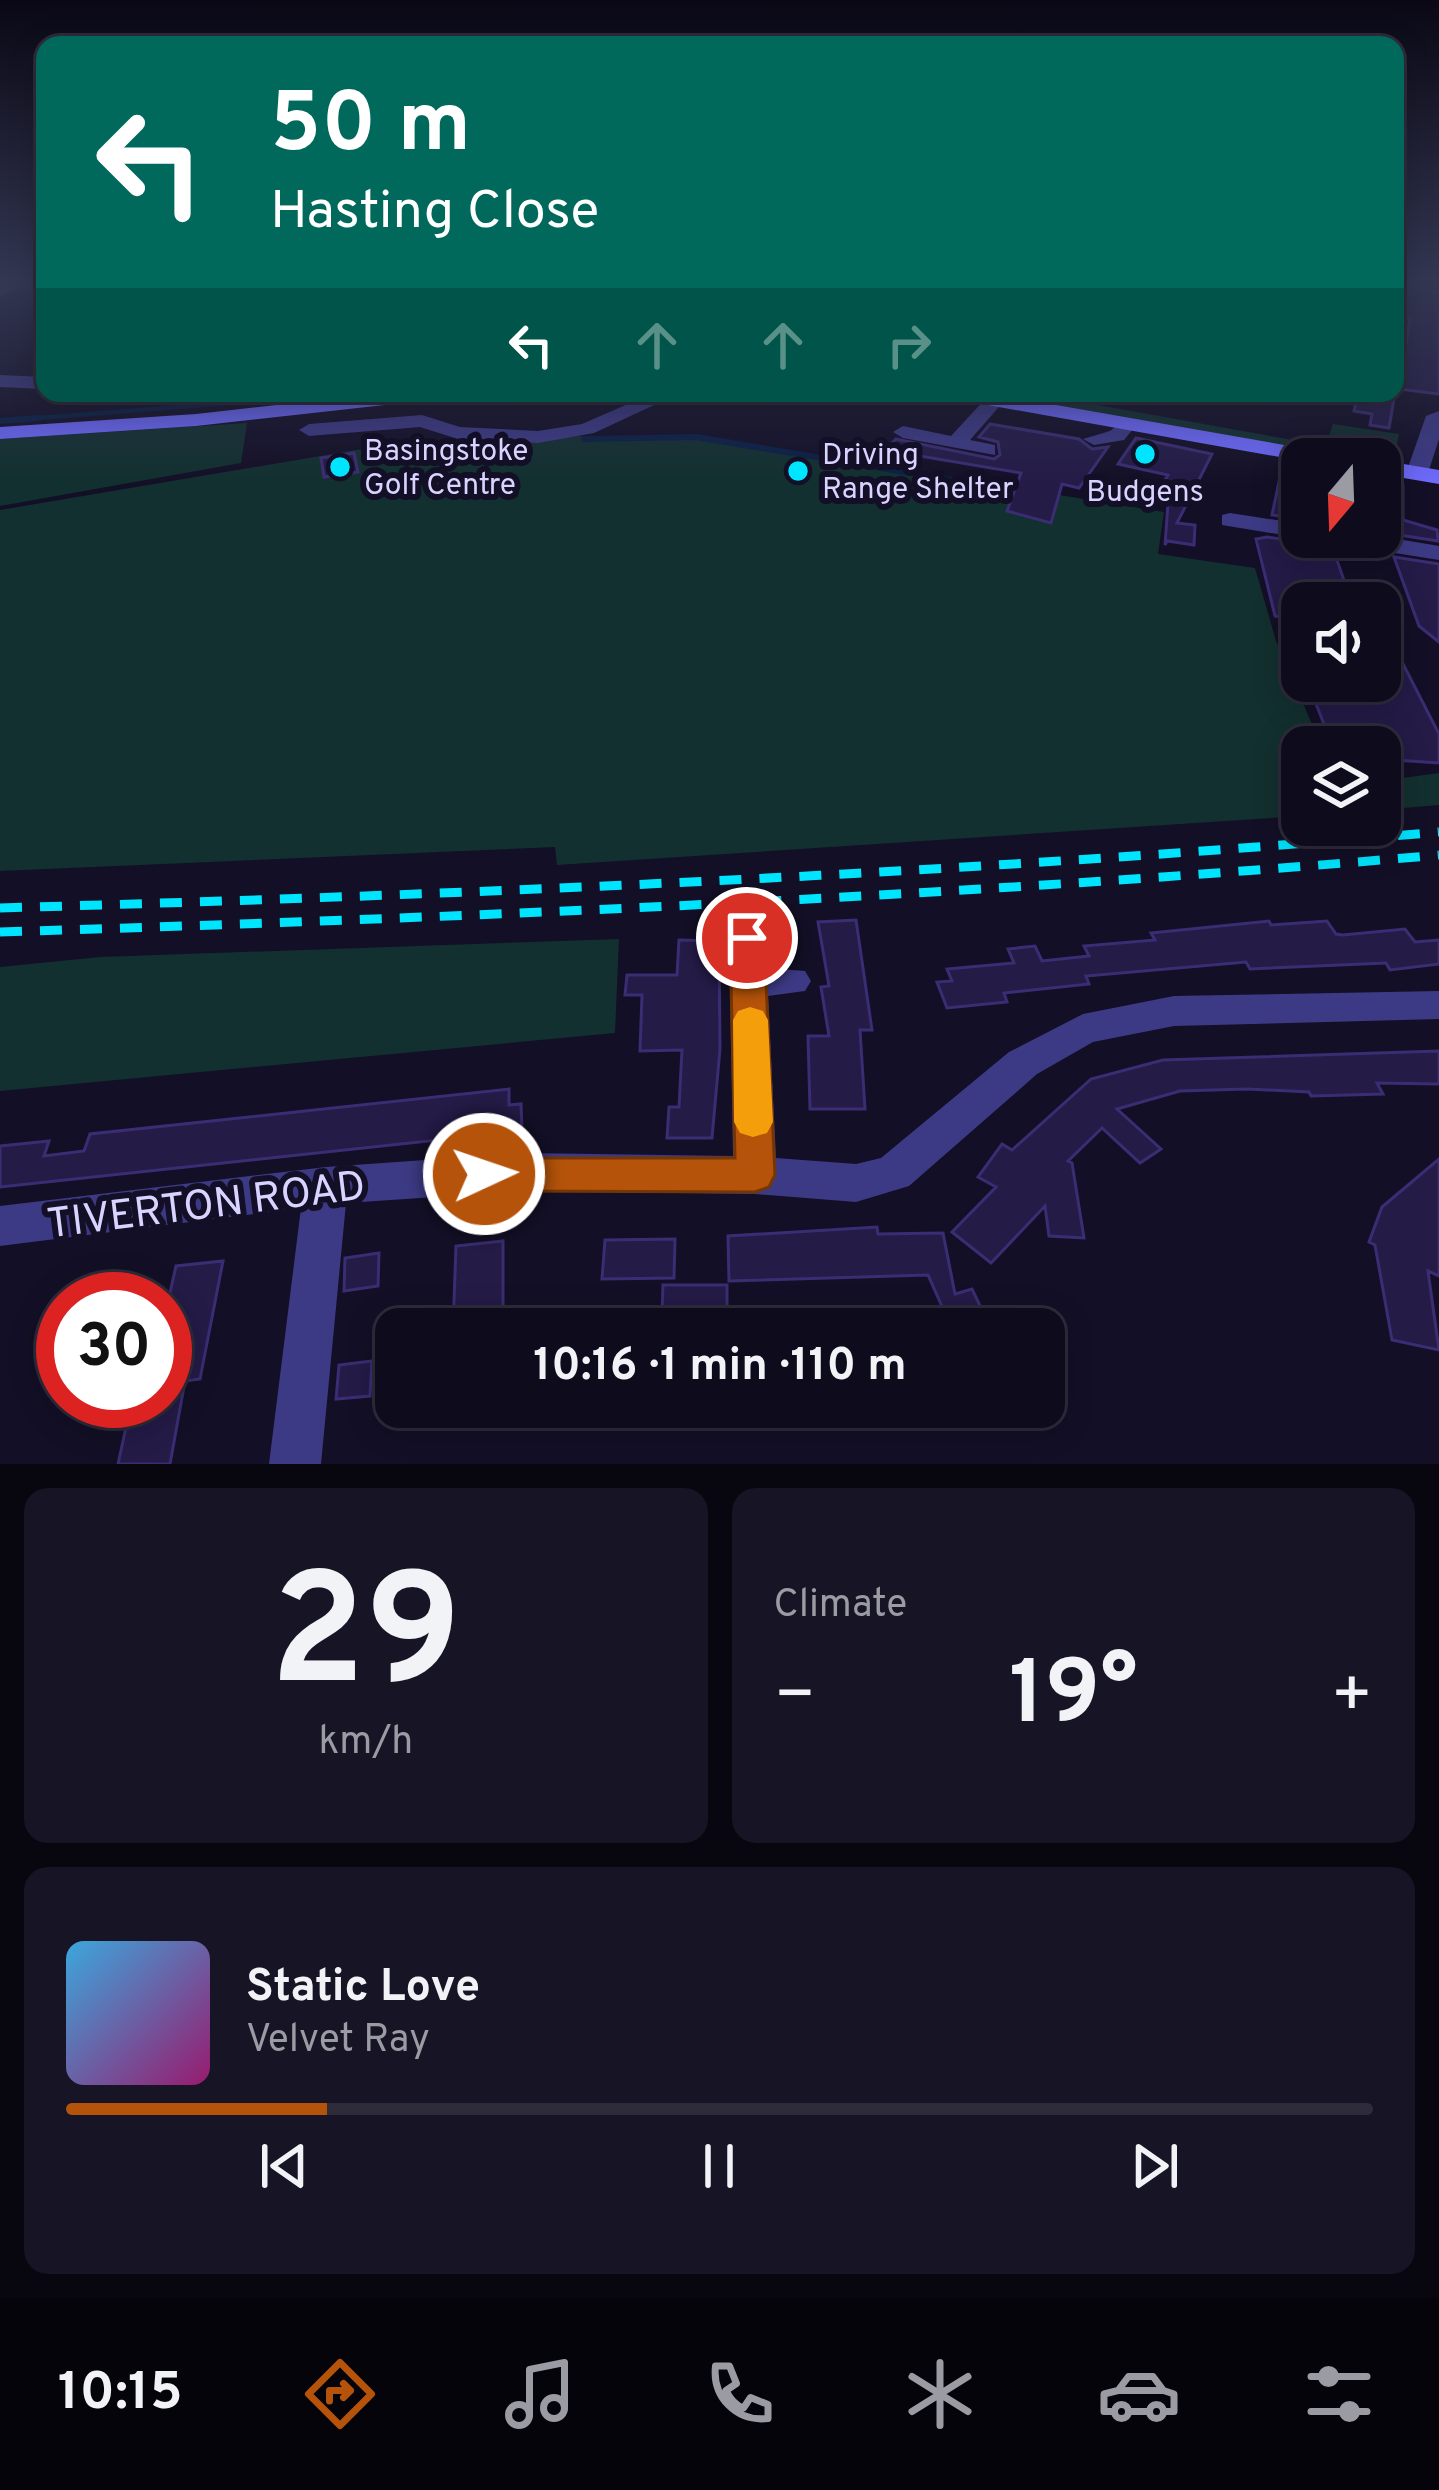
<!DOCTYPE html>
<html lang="en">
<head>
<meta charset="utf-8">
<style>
	body { margin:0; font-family:Overpass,sans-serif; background:#171425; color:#f1f3f6; height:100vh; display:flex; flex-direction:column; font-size:45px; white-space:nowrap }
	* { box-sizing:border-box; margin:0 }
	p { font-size:39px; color:#9b9ba3 }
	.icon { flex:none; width:66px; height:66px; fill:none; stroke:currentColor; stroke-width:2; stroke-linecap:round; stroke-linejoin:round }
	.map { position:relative; height:1464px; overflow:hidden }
	.drawer { display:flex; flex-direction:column; gap:24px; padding:24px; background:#08060f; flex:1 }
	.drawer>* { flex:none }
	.banner { position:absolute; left:36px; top:36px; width:1368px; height:366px; border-radius:24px; box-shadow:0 6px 30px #0003,0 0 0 3px #2e2b3b; background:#00695c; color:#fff; overflow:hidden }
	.needle { width:78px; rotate:199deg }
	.controls { position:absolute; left:1281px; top:438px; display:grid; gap:24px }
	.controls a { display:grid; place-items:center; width:120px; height:120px; border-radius:24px; background:#0e0b1c; box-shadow:0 6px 30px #0003,0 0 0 3px #2e2b3b; font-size:60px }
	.speed { position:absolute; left:36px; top:1272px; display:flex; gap:24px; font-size:60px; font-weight:700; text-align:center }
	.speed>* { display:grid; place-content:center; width:156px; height:156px; border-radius:50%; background:#0e0b1c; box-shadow:0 6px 30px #0003,0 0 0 3px #2e2b3b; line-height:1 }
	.speed .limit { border:18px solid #d22; background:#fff; color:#111 }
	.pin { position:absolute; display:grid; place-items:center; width:102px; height:102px; color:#fff; margin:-51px; border:6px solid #fff; border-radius:50%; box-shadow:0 3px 12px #0007 }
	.me { position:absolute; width:132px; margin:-66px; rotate:87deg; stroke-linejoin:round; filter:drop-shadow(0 0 9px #0008) }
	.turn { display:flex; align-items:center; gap:42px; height:252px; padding:0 36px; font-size:54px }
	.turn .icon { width:156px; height:156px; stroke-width:2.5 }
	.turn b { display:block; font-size:84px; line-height:102px }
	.lanes { display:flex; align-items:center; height:114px; padding:0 36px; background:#0003; justify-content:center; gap:60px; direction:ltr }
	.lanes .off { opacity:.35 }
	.big { font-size:90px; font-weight:700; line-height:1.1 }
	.drawer .tile { flex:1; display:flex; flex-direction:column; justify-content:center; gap:18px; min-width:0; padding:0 42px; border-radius:24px; background:#171425 }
	.drawer .dial { align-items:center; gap:0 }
	.dial b { font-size:156px; line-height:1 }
	.song { display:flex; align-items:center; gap:36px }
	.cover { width:144px; height:144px; border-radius:18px; background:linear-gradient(135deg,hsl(200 70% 55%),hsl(320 70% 35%)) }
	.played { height:12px; border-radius:6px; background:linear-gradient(90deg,#b45309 20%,#2e2b3b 20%) }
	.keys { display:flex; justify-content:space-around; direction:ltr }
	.heat { display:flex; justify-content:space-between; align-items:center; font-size:66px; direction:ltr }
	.drawer .tiles { flex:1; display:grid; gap:24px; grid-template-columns:1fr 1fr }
	.tile:last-child { grid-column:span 2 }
	.trip { position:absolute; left:375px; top:1308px; width:690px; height:120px; border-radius:24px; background:#0e0b1c; box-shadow:0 6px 30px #0003,0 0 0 3px #2e2b3b; font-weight:700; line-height:120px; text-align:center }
	.tabs { display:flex; height:192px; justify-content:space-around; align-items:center; background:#06040b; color:#9b9ba3 }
	.tabs .icon { width:84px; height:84px }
	.tabs .selected { color:#b45309 }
	.tabs b { font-size:54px; color:#f1f3f6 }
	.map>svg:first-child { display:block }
</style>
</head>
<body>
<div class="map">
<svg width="1439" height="1464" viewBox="0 0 1439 1464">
	<rect width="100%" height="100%" fill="#130f26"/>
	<path fill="#12302f" d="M1031,393h30l-2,5 334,60 -1,6 -338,-57 -28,-8z
		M247,423l-6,40 -241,43v-67z
		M1333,424l66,10 -4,20 -68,-12z
		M578,436l146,5 440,71 -6,42 97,14 21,73 46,106h-20v69l-745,49 -2,-18 -555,24v-361l368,-62z
		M1439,773v32l-59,5v-29z
		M619,939l-4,94 -615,58v-124l100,-10z"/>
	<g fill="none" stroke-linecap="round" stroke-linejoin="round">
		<path stroke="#0a1f44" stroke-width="4.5" d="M0,421l360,-28"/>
		<path stroke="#0a1f44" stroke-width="6" d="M0,421l37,-3
			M584,439l112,-2 263,44"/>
	</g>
	<path fill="#241b47" stroke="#3b2d73" stroke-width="3" d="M1411,285l28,7v102l-40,-5 11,-71 -15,-4v-24z
		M1358,393h37l-6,35 -19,-3 2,-11 -18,-3z
		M990,424l89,15 13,10 16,-2 -29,41 -17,-4 -11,39 -44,-12 14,-38 -137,-23 12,-11 98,20 6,-4 -2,-13 -19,-5z
		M1136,438l76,16 -35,69 18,2 -1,20 -27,-4 -2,4 4,-55 -9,-2 8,-13 -50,-11z
		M354,453l4,19 -34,5 -3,-19z
		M1280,477l22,4v38l-30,-4z
		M1380,483l23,3v34l34,10 1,11 -58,-9z
		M1267,537l65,9 20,57h-50v62l-21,-48 -6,-1 -19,-77z
		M1394,557l45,7v78l-20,-16z
		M1380,655l19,1 40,78v29l-59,-4v-12h-47l-26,-66h73z
		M856,920l16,110h-12l5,79h-55l-2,-73h21l-8,-49 8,-1 -11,-64z
		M1269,921l2,4 56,-4 9,13 7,1 62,-6 10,13 24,-2v24l-49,6 -4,-7 -136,6 -4,-7 -160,14 3,8 -85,9 3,9 -60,6 -10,-26 15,-1 -5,-12 67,-6 -6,-14 27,-3 7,15 47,-5 -5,-10 71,-6 -4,-7z
		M679,940l40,1 1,108 -8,89h-45l2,-31h10l3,-57 -42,1 2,-56h-17l2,-20h50z
		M1439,1051v33l-62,-1 6,11 -72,2 -2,-4 -62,-3 -67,2 -63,18 44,40 -21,14 -38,-35 -34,33 4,2 12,75 -35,-2 -4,-30 -54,57 -39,-31 44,-45 -18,-10 24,-33 10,6 79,-71 72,-19z
		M509,1089v16l12,-1 1,27 -522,56v-41l49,-5 -5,15 40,-5 6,-17z
		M1439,1159v117l-11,-5 11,79 -47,-10 -17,-95 -6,-3 13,-35z
		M877,1227l1,7 65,-1 12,61 17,-5 14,29 -34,11 -24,-54 -199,6 -1,-45z
		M675,1239l-1,39 -72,1 3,-39z
		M503,1241v88h-50l3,-83z
		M379,1253l-1,33 -34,5 1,-33z
		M223,1261l-23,118 -15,2 -15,83h-52l12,-55 35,-5v-89l11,-49z
		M663,1285h64v28l-65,1z
		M372,1361l-2,35 -34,3 3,-34z"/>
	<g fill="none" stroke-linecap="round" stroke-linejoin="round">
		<path fill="#3d3a85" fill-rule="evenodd" d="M11,280h20l-31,17v-12z
			M0,375l45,2v12l-45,-2z
			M653,393h27l-86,40 -56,10 -80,-4 -38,-12 -111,9 -10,-6 10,-6 113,-9 38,12 78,4 44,-7z
			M988,396l17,4 -35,40 25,5v10l-92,-17 -10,-6 10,-6 48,10z
			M1439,411v28l-11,34 -11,7 -8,-2 -3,-5 20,-57z
			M1127,418l10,6 -13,16 -30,5 -11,-6 27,-8z
			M1230,513l72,11v13h5l-5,1 -80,-13v-10z
			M1380,536l59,10v14l-101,-16 -12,-7z
			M747,925l13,4 5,9 2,30 38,3 6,10 -6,10 -37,5 8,162 80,6 25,-6 128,-106 74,-38 91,-18 265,-5v28l-265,7 -81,16 -56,32 -128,112 -53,16 -101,-8 -231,-3 -178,12 -25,261h-52l32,-256 -301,38v-40l326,-39 198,-14 209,3 -4,-218 5,-9z"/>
		<path fill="#6f6bff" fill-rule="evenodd" d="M386,393h63l-10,6 -243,27 -196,13v-12l196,-13z
			M944,393h44l342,60 11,6 -39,2 -348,-62z
			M1380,460l59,10v14l-59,-10z"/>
		<path stroke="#00e5ff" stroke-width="9" stroke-dasharray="22 18" stroke-linecap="butt" d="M0,908c481,-14 960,-34 1439,-76
			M0,932c480,-15 960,-35 1439,-77"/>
	</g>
	<linearGradient id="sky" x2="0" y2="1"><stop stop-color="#0a0815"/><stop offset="0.58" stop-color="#333752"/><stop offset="1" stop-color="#333752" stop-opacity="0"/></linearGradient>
	<rect width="1439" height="485" fill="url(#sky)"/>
	<path fill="#b45309" stroke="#753606" stroke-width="3" d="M747,926l12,4 5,8 11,237 -6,12 -14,5 -271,-1 -14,-5 -6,-12 6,-11 14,-5h251l-5,-220 5,-8z"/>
	<path fill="#f59e0b" d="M750,1007l13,4 5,9 5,102 -6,11 -14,4 -13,-4 -6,-11 -1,-102 5,-9z"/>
	<g fill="#00e5ff" stroke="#130f26" stroke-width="4.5">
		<circle cx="1145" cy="454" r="12"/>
		<circle cx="340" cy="467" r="12"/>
		<circle cx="798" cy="471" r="12"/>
	</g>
	<g text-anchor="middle" stroke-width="12" stroke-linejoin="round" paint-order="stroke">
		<g font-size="30" fill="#d9d4ff" stroke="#130f26" text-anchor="start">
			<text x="364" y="460">Basingstoke<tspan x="364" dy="34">Golf Centre</tspan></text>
			<text x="822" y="464">Driving<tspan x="822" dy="34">Range Shelter</tspan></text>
			<text x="1145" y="501" text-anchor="middle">Budgens</text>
		</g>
		<g font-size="42" fill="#d9d4ff" stroke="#130f26">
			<text transform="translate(206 1203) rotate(-7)" y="15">TIVERTON ROAD</text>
		</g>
	</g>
</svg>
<div class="controls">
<a><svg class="needle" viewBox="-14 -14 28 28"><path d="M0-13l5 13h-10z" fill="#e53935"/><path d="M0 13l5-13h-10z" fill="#9b9ba3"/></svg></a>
<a><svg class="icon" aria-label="sound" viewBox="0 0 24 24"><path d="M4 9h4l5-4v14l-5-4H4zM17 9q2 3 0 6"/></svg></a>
<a><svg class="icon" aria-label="layers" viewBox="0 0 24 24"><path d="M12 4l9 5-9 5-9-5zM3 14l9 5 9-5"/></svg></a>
</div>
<div class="speed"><div class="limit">30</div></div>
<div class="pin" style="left:747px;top:938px;background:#d93025"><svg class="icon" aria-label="arrive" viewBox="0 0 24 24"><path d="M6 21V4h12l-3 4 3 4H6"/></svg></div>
<svg class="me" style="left:484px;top:1174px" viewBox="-20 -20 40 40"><circle r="17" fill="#b45309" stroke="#fff" stroke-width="3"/><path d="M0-11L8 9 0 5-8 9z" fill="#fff"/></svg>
<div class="trip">10:16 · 1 min · 110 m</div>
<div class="banner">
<div class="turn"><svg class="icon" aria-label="left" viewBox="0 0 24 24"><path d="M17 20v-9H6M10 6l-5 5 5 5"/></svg><div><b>50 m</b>Hasting Close</div></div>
<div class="lanes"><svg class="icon" aria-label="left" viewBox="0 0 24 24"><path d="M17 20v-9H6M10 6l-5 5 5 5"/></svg><svg class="icon off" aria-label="ahead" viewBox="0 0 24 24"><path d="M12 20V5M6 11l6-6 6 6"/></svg><svg class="icon off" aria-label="ahead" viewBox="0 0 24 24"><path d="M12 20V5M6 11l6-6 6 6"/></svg><svg class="icon off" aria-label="right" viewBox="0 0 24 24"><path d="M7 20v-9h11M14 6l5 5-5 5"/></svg></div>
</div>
</div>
<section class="drawer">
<div class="tiles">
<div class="tile dial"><b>29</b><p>km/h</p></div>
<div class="tile"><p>Climate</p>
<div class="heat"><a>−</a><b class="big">19°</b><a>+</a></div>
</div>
<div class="tile">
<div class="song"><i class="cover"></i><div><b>Static Love</b><p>Velvet Ray</p></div></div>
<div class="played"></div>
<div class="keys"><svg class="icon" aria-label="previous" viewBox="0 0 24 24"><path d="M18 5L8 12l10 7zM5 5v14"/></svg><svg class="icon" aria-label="pause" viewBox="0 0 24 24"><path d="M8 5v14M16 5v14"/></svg><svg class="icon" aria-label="next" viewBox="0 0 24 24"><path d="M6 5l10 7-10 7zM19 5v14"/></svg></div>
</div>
</div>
</section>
<nav class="tabs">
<b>10:15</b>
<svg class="icon selected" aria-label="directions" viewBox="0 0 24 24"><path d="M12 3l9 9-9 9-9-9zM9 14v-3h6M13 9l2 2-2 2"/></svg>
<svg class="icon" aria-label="music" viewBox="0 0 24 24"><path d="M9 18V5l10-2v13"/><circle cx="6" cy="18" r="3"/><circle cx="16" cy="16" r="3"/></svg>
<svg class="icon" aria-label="phone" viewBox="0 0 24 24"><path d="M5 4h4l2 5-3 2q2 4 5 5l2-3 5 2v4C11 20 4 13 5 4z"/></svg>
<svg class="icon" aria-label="climate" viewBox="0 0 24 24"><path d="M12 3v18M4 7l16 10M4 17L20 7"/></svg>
<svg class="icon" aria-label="car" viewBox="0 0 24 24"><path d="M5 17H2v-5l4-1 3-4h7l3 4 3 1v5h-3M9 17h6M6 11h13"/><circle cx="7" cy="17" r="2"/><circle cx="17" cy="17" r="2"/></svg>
<svg class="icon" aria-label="filters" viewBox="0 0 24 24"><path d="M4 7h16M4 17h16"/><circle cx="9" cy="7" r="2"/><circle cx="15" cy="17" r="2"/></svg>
</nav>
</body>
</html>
